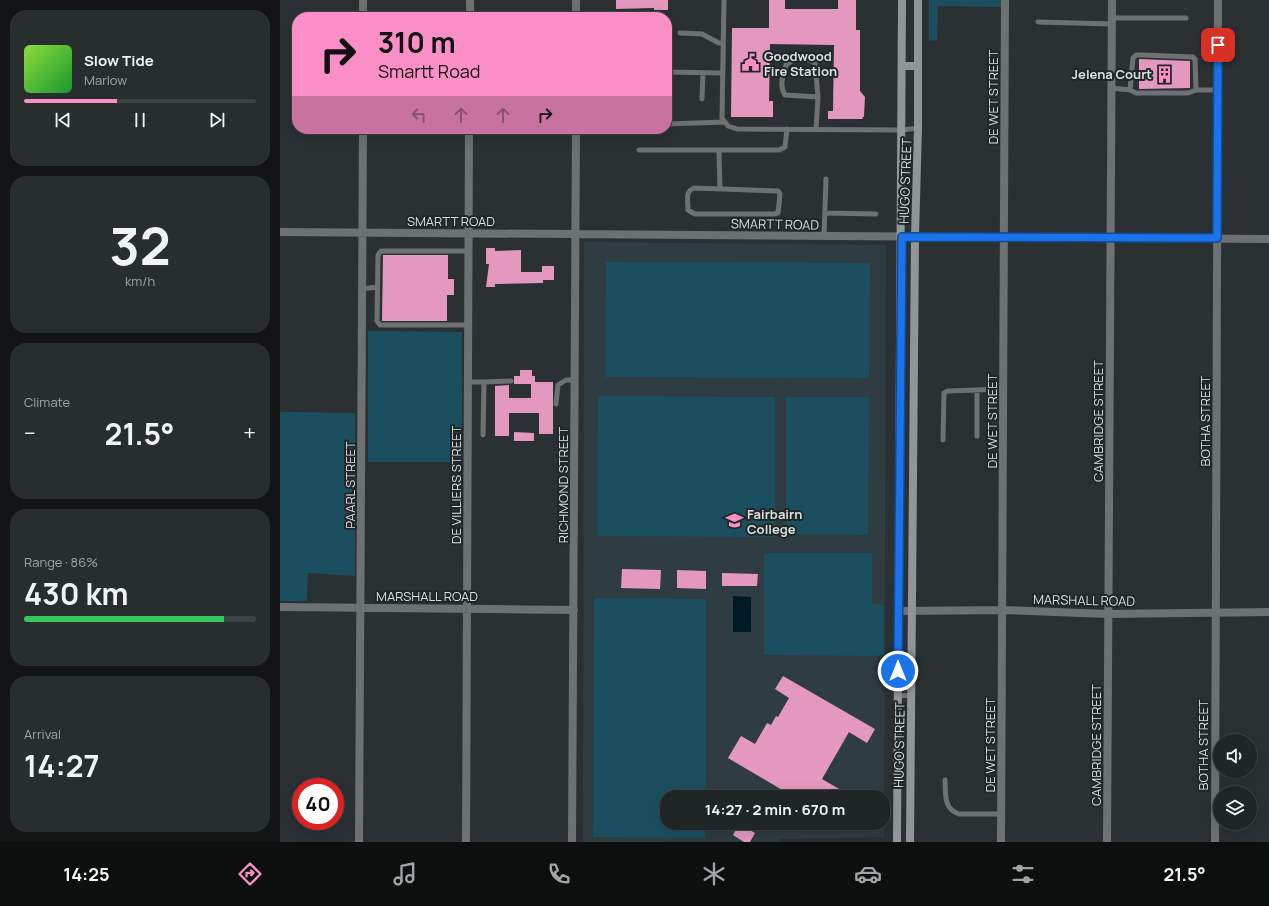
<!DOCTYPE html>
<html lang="en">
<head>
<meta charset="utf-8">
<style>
	body { margin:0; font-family:Manrope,sans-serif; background:#282d2e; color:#f1f3f6; height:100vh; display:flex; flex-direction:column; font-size:15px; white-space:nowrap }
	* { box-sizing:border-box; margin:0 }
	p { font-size:13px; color:#a2a5a7 }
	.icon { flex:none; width:22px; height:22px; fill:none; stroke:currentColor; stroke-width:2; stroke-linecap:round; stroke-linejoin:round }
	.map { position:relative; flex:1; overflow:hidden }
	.sheet { display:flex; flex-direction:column; gap:10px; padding:10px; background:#121415; width:280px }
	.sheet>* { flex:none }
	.hud { position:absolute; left:12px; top:12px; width:380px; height:122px; border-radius:16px; box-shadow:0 4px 16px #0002,0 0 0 1px #3d4243; background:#fa8fc7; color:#111; overflow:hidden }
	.buttons { position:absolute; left:933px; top:734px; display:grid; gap:8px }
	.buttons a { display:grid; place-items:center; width:44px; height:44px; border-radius:50%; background:#202526; box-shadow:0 4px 16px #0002,0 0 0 1px #3d4243; font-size:20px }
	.speed { position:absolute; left:12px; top:778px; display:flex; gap:8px; font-size:20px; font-weight:700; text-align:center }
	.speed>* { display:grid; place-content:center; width:52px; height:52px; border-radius:50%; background:#202526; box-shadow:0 4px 16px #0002,0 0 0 1px #3d4243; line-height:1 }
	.speed .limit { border:6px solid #d22; background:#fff; color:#111 }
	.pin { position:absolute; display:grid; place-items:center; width:34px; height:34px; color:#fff; margin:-17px; border-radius:8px; box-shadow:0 2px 6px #0006 }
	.me { position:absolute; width:44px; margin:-22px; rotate:0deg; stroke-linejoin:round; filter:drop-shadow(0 0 3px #0008) }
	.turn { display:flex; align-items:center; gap:14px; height:84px; padding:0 20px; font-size:18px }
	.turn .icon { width:52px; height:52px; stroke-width:2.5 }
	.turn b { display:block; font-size:28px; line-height:34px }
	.lanes { display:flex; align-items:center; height:38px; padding:0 20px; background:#0003; justify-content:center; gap:20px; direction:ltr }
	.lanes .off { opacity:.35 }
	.big { font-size:30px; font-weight:700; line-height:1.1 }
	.sheet .widget { flex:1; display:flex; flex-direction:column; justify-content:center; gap:6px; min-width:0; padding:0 14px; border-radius:16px; background:#282d2e }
	.sheet .dial { align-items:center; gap:0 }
	.dial b { font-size:52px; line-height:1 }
	.song { display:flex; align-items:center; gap:12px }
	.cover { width:48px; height:48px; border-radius:6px; background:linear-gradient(135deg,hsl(90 70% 55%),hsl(130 70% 35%)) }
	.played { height:4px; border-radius:2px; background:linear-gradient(90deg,#fa8fc7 40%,#3d4243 40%) }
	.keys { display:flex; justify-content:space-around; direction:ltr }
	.heat { display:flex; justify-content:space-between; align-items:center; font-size:22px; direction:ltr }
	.charge { height:6px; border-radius:3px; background:linear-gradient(90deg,#34c759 86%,#3d4243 0) }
	.trip { position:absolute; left:380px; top:790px; width:230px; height:40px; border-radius:16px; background:#202526; box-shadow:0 4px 16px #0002,0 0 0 1px #3d4243; font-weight:700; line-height:40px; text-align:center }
	.dock { display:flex; height:64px; justify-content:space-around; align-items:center; background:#0d0f0f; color:#a2a5a7 }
	.dock .icon { width:28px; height:28px }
	.dock .on { color:#fa8fc7 }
	.dock b { font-size:18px; color:#f1f3f6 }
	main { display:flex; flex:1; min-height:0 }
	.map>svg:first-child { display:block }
</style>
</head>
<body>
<main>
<section class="sheet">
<div class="widget">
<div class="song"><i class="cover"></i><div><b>Slow Tide</b><p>Marlow</p></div></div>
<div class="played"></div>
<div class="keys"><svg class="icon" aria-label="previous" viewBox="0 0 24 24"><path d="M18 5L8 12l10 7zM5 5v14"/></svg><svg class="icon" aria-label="pause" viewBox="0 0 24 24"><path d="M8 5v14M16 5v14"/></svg><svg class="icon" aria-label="next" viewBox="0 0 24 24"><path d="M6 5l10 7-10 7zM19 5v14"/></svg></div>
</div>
<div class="widget dial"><b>32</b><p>km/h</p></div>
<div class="widget"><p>Climate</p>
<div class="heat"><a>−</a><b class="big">21.5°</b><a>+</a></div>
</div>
<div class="widget"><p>Range · 86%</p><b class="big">430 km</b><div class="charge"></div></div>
<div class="widget"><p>Arrival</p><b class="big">14:27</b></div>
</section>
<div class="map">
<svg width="989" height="842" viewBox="0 0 989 842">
	<rect width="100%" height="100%" fill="#2b3133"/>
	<path fill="#2f3c41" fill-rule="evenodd" d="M304,242l302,3 -2,592 -105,2v3h-196zM387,797h216v26h-216z"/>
	<path fill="#1b4f60" d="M649,0h72v7l-63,-1 -1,34 -8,1z
		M196,129h94v6h-94z
		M326,262l264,1 -1,115 -264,-1z
		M88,331l94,1v130h-94z
		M318,396l177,1v140l-178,-1z
		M506,397h83l-1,138 -82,-1z
		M0,412l75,1v163l-47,-3 -1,28h-27z
		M484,553h108v51l12,1v51l-120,-1z
		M314,598l112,1v198h-39v26h38v15l-112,-1z"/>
	<path fill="#001b25" d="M453,596l18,1v35h-18z"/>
	<path fill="#e598bf" d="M336,0h52v10h-14v-2l-38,1z
		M489,0h16v9h53v-9h18v30h4v61l5,6 -1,19 -2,3h-34v-8h5l1,-66 -64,-1 -1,57h4v16h-42l1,-89h37z
		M859,59l51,2v27l-51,1z
		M206,248h9v3l26,-1v22h21v-6h12v14h-11v3l-48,1v3h-9l3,-23h-3z
		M103,255h65v24h6v16h-7v26h-65z
		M240,370h12v6h3v6h18v52h-14v-21h-30v23h-14v-50l14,-1v13h22v-14h-17v-8h6z
		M234,432l20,1v8h-20z
		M342,569l39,1 -1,19 -39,-1z
		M397,570l29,1v18l-29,-1z
		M442,573l36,1 -1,12h-35z
		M503,676l92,53 -8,14 -18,-11 -27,47 31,18h-59l-66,-39 13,-22 14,8 12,-21 4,2 5,-9 2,1 11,-19 -14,-9z
		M459,824l16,9 -5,9h-6l-11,-7z"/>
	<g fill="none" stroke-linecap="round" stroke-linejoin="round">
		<path stroke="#6e7172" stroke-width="5" d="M444,0l-2,118 6,8 9,3 165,1 16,-2
			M832,18h74
			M758,22l74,2
			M400,33l22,1 17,9h4
			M387,72l55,1
			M832,88l18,2 6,3h52l8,-3h22
			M850,90l3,-32 3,-3h7l50,2 2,2 1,31
			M422,99l1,-26
			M387,124l58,-2
			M536,129l2,-32 -3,-34c-9,-6 -21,-5 -29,2 -3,10 -7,21 -1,30l33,2
			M359,150h140l6,-3 2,-18
			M439,151l1,38
			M414,188l84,3 2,3 -2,19 -4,1h-79l-7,-4c0,-9 -3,-19 6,-22z
			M546,213l50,1
			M544,236l2,-57
			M82,289l15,-2
			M189,325h-89l-3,-4 1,-66 3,-4h88
			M188,382h16
			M697,390v46
			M276,404l2,-19 8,-5h9
			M203,435l1,-53 27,-1
			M663,440l1,-47 4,-2 56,-2
			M618,696l14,-1
			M665,780c1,14 -2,29 14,34h42"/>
		<path stroke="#6e7172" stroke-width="8" d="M83,17v-17
			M190,17v-17
			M296,17v-17
			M0,232l989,7
			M0,607l294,3
			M619,611l104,-1 105,4 161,-2
			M79,842l4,-713
			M186,842l3,-713
			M292,842l4,-713
			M721,842l4,-842
			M827,842l5,-842
			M935,842l3,-842"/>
		<path stroke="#919597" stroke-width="8" d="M622,66h16
			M617,842l5,-842
			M630,842l5,-606 3,-108v-128"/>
	</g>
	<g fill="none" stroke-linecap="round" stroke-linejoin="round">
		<defs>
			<path id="route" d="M618,671l4,-434 315,1 1,-193"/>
		</defs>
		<use href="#route" stroke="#114b97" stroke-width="10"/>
		<use href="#route" stroke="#1a73e8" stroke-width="7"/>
	</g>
	<defs>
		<symbol id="civic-bare" viewBox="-9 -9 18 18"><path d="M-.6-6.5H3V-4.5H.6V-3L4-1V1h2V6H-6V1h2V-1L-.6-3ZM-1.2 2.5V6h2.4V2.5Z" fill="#fa8fc7" stroke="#212729" stroke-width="2.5" paint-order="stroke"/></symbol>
		<symbol id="building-bare" viewBox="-9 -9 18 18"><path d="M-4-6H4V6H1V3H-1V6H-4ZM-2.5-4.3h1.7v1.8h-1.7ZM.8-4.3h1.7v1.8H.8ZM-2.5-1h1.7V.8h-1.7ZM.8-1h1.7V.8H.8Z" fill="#fa8fc7" stroke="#212729" stroke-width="2.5" paint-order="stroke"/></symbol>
		<symbol id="school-bare" viewBox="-9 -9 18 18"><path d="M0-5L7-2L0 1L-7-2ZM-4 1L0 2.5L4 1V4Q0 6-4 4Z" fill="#fa8fc7" stroke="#212729" stroke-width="2.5" paint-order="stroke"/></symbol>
	</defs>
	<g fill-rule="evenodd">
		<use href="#civic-bare" x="458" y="50" width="25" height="25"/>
		<use href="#building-bare" x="872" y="62" width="25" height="25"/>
		<use href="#school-bare" x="442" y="508" width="25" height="25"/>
	</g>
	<g text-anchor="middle" stroke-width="4" stroke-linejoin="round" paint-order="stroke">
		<g font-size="13" font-weight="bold" fill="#dbdfe0" stroke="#212729" text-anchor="start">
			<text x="484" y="61">Goodwood<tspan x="484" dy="15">Fire Station</tspan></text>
			<text x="872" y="79" text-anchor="end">Jelena Court</text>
			<text x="467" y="519">Fairbairn<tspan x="467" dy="15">College</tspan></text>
		</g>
		<g font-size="13" fill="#dbdfe0" stroke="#212729">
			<text transform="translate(713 97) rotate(-90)" y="5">DE WET STREET</text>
			<text transform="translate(625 181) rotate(-88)" y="5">HUGO STREET</text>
			<text x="171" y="226">SMARTT ROAD</text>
			<text transform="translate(495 224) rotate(1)" y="5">SMARTT ROAD</text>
			<text transform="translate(712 421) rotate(-90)" y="5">DE WET STREET</text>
			<text transform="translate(818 421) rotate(-90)" y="5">CAMBRIDGE STREET</text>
			<text transform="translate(925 421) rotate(-90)" y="5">BOTHA STREET</text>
			<text transform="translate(70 485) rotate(-90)" y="5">PAARL STREET</text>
			<text transform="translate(176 485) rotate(-90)" y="5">DE VILLIERS STREET</text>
			<text transform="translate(283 485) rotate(-90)" y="5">RICHMOND STREET</text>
			<text x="147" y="601">MARSHALL ROAD</text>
			<text transform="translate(804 600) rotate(1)" y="5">MARSHALL ROAD</text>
			<text transform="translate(619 745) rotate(-89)" y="5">HUGO STREET</text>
			<text transform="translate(710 745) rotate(-90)" y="5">DE WET STREET</text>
			<text transform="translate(816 745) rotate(-90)" y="5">CAMBRIDGE STREET</text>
			<text transform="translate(923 745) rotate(-90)" y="5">BOTHA STREET</text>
		</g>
	</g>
</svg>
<div class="buttons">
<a><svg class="icon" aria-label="sound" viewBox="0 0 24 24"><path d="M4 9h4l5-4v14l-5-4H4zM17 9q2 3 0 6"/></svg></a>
<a><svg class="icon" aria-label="layers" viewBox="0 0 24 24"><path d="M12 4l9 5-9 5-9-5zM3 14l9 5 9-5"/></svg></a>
</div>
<div class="speed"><div class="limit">40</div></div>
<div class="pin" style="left:938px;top:45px;background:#d93025"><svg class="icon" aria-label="arrive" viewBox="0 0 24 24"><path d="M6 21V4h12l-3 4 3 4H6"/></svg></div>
<svg class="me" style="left:618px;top:671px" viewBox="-20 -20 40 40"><circle r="17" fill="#1a73e8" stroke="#fff" stroke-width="3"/><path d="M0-11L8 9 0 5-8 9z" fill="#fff"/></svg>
<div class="trip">14:27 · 2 min · 670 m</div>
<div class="hud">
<div class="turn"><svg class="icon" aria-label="right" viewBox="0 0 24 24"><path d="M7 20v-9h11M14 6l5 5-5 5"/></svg><div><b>310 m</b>Smartt Road</div></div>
<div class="lanes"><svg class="icon off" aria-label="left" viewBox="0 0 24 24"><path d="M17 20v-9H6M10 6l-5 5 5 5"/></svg><svg class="icon off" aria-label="ahead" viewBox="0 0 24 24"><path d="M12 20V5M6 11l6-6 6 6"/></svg><svg class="icon off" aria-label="ahead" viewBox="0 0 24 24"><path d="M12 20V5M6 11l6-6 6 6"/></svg><svg class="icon" aria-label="right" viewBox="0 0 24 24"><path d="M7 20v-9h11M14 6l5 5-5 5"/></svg></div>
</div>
</div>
</main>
<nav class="dock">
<b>14:25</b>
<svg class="icon on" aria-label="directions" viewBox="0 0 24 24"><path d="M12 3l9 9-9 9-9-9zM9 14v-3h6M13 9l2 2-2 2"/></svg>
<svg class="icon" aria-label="music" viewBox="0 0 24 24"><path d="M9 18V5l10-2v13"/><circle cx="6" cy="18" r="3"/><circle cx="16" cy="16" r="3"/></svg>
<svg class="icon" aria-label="phone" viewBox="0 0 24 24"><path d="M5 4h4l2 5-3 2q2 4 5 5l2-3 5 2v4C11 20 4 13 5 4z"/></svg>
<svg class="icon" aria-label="climate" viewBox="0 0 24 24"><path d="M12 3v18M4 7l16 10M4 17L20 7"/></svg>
<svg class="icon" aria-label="car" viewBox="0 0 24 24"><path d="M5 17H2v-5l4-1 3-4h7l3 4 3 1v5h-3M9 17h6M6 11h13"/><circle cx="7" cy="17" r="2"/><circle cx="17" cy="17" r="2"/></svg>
<svg class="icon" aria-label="filters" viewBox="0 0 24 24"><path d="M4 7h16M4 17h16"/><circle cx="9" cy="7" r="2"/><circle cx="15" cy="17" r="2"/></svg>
<b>21.5°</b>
</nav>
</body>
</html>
